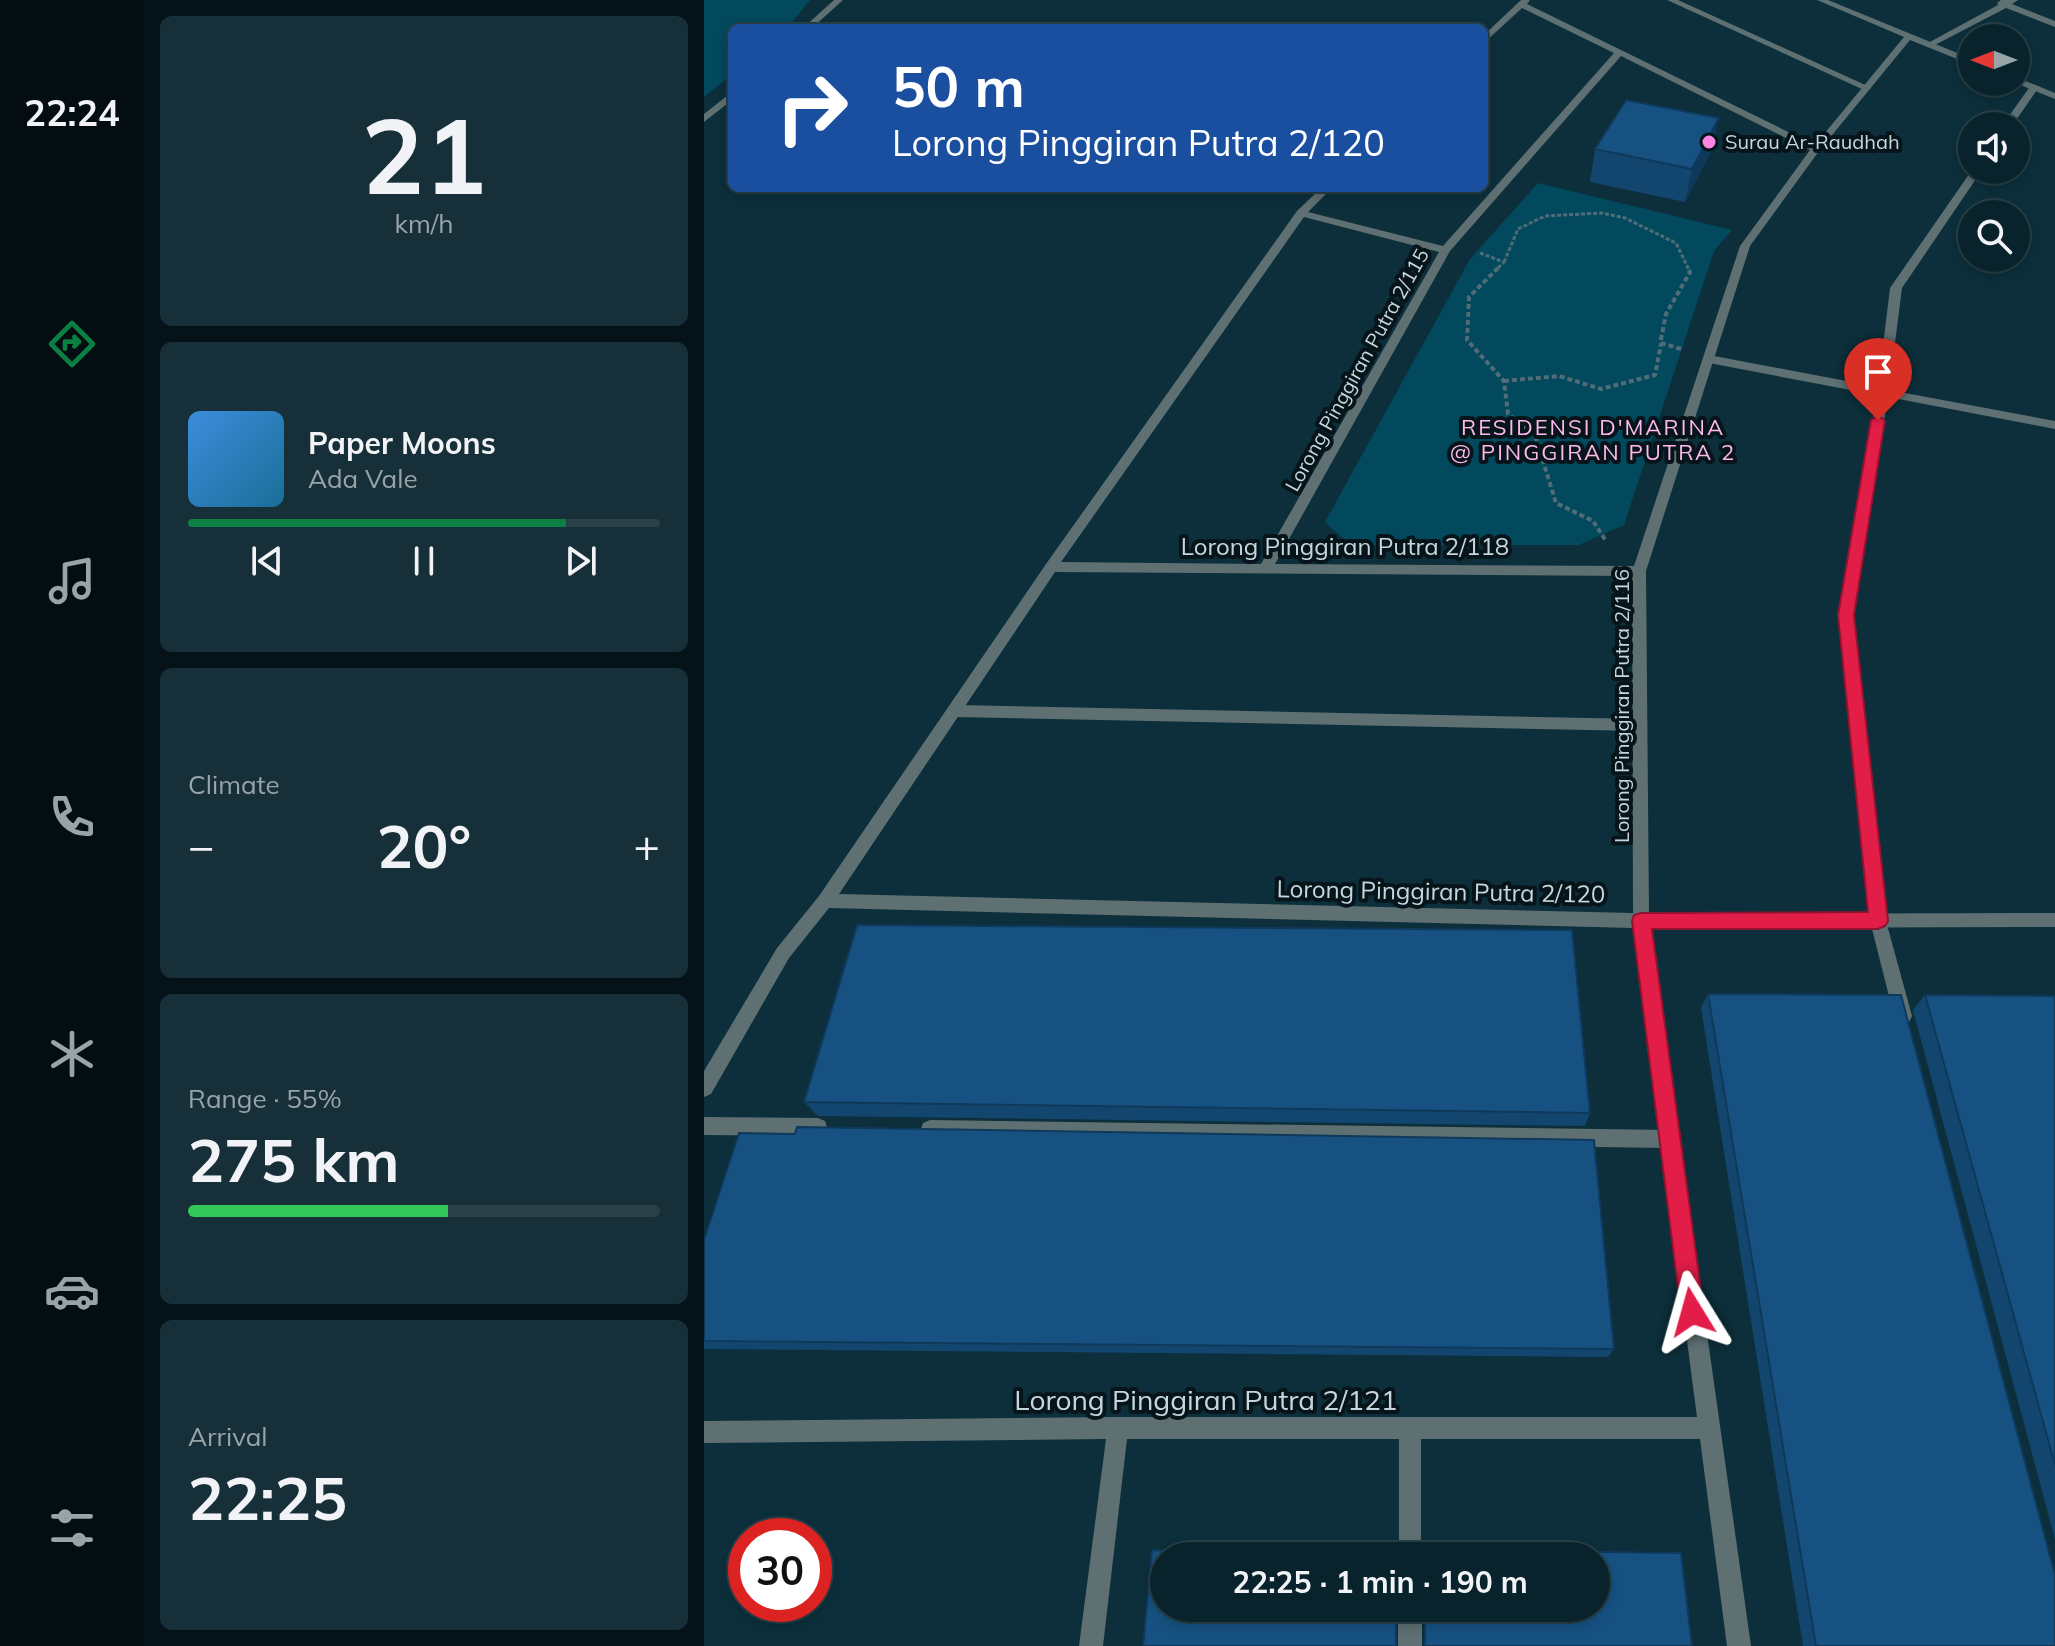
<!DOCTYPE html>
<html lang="en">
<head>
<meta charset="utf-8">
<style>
	body { margin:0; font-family:Mulish,sans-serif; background:#172f38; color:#f1f3f6; height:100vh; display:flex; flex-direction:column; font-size:30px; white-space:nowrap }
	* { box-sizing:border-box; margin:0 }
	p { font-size:26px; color:#99a4a9 }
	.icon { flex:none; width:44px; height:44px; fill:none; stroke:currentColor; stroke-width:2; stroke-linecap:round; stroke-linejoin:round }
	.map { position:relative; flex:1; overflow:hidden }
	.sheet { display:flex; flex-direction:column; gap:16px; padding:16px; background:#051318; width:560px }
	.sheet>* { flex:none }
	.hud { position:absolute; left:24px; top:24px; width:760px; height:168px; border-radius:12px; box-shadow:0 4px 12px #0003,0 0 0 2px #294048; background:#1a4fa0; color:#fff; overflow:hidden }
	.needle { width:52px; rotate:270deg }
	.fabs { position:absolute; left:1254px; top:24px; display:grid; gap:16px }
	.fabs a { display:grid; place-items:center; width:72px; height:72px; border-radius:50%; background:#09232c; box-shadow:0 4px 12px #0003,0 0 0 2px #294048; font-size:40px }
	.speed { position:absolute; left:24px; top:1518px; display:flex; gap:16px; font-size:40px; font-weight:700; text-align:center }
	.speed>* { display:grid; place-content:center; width:104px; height:104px; border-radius:50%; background:#09232c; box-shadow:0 4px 12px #0003,0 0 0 2px #294048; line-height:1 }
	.speed .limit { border:12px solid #d22; background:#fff; color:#111 }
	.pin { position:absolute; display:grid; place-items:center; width:68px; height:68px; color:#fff; margin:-82px -34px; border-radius:50% 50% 50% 0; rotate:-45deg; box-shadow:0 0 8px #0007 }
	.pin .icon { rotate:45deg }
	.me { position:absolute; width:88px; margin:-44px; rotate:352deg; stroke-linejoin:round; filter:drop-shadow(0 0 6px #0008) }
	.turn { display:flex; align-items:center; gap:28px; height:168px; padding:0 32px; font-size:36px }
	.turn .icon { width:104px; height:104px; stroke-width:2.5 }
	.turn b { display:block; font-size:56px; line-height:68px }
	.big { font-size:60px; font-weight:700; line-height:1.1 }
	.sheet .widget { flex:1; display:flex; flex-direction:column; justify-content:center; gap:12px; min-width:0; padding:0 28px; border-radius:12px; background:#172f38 }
	.sheet .dial { align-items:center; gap:0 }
	.dial b { font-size:104px; line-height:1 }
	.song { display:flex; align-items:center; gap:24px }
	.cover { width:96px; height:96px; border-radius:12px; background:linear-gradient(135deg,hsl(210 70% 55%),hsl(200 70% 35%)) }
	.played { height:8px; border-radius:4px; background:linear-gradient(90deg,#0b8043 80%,#294048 80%) }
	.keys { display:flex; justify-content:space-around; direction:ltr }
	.heat { display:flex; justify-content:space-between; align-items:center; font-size:44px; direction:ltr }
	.charge { height:12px; border-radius:6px; background:linear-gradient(90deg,#34c759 55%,#294048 0) }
	.trip { position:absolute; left:446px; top:1542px; width:460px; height:80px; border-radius:40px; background:#09232c; box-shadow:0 4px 12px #0003,0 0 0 2px #294048; font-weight:700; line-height:80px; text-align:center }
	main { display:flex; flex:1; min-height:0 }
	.menu { display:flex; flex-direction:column; width:144px; justify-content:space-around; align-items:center; background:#040e12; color:#99a4a9 }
	.menu .icon { width:56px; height:56px }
	.menu .current { color:#0b8043 }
	.menu b { font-size:36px; color:#f1f3f6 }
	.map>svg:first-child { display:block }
</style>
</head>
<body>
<main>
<nav class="menu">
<b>22:24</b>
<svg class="icon current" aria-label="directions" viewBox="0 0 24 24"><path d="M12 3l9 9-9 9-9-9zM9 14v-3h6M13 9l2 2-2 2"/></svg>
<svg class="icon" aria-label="music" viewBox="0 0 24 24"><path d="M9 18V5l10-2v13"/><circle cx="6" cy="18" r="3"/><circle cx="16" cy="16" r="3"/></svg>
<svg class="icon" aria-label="phone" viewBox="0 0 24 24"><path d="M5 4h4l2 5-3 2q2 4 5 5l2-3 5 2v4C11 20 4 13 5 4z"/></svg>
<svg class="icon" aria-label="climate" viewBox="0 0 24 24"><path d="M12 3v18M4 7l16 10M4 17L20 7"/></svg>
<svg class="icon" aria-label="car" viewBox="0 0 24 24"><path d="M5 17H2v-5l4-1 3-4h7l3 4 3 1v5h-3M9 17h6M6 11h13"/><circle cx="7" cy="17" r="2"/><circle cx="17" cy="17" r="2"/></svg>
<svg class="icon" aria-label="filters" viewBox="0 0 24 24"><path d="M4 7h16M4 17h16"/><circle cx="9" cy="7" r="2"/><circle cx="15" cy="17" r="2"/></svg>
</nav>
<section class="sheet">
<div class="widget dial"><b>21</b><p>km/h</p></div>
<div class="widget">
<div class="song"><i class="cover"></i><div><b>Paper Moons</b><p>Ada Vale</p></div></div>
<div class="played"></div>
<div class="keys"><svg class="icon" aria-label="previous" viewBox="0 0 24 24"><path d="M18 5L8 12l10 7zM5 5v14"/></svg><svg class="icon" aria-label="pause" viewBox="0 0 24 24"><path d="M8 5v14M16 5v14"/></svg><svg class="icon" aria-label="next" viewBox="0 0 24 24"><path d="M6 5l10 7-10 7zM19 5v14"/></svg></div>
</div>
<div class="widget"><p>Climate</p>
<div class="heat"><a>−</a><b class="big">20°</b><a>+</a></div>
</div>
<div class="widget"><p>Range · 55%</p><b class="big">275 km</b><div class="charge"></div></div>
<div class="widget"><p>Arrival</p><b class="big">22:25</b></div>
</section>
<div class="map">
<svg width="1351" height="1646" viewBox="0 0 1351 1646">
	<rect width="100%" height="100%" fill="#0c2f3b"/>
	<path fill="#02495e" d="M0,0h106l-23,28h-55v46l-28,23z
		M834,183l194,47 -18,21 -90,274 -45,20h-229l-25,-23 145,-263z"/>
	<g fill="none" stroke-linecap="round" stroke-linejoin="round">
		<path stroke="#506d77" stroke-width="3" stroke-dasharray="4 2" stroke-linecap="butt" d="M776,253l24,9 -8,8
			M800,262l14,-33 27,-13 57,-3 23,5 51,25 13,27"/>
		<path stroke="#506d77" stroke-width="4" stroke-dasharray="5 3" stroke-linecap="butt" d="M794,268l-29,29 -2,43 37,41 4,33 27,21 21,68 37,18 13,20
			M977,349l-20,-6v-4l5,-25 24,-42 -2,-4
			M800,381l55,-5 42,13 54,-14 6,-31"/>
		<path fill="#5f7072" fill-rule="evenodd" d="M963,0h11l194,88 -8,2z
			M1297,0h17l-6,4 43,17v6l-49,-19 -73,38 -7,-2 72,-39 -1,-2z
			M1327,85l8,2 -27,39h-10z
			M1268,170h10l-80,118 -13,102 166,31v8l-167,-32 -35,218 33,306 26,95 -3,6 -6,2 -6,-2 -3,-6 -24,-95 -31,-306 38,-220 -168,-32 -6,-4 6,-4 169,32 12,-99z
			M251,705l685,14 8,6 -8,6 -685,-14 -7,-6z
			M0,1117l114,1 7,3 2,6 -2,6 -7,3 -114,-1z
			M226,1120l739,10 7,3 2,6 -2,6 -7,3 -739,-10 -7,-3 -2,-6 2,-6z
			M706,1417l8,3 3,8v128h-22v-128l3,-8z
			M694,1608h24v38h-24z"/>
		<path fill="#5f7072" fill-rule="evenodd" d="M130,0h9l-31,28h-9z
			M817,0h9l-3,4 288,141 89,-108 -87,-37h11l144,59v6l-62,-25 -91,111 -69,95 -104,325 3,343 406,-1v14l-405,1 101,718h-24l-27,-207h-573l-24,207h-24l27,-207 -402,4v-22l414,-4h579l-64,-489 -804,-20 -40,50 -78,136 -7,3v-26l73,-123 42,-52 227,-332 251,-353 24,-23h11l-24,24 135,34 171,-193 -92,-45 -38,35v-8zM917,56l189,94 -70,96 -106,320 -359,-2 175,-313zM600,217l135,35 -178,312 -200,-2zM351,572l577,4 1,337 -794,-19z
			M1312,77l39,16v6l-42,-17h3z
			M28,92v8l-28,22v-8z"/>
	</g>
	<path fill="#13466f" d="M891,149l117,1 -27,52 -95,-20z
		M1004,994l347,652h-252l-102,-638z
		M1221,995l130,1v543l-142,-529z
		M100,1102l786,11 -5,13 -767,-10z
		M91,1134l819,215 -6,8 -904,-8v-109z
		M448,1550l244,2 4,4h22l3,-4 22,-2 234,3 11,93h-268v-38h172v-52h-432v52h232v38h-253z"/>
	<path fill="#0f395a" d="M1015,118l-7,32 -27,52 7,-33z"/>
	<path fill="#165181" stroke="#0f395a" stroke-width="2" d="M922,100l93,18 -27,51 -97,-20z
		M153,925l715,5 18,183 -786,-11z
		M1004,994l193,1 154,580v71h-239z
		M1221,995l130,1v469z
		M93,1127l797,13 20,209 -910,-8v-101l35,-107 56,1z
		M448,1550l244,2 4,4h22l3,-4 22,-2 234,3 11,93h-267v-38h171v-52h-432v52h232v38h-253z"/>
	<path fill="#e11d48" stroke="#92132f" stroke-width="2" d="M1174,416l7,4 -31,195 34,306 -3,5 -7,3h-226l52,383 -3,8 -9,4 -8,-4 -3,-8 -49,-391 2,-6 7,-2 227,-1 -30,-297 33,-195z"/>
	<circle fill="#fd86e2" stroke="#07151a" stroke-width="3" cx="1005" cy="142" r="8"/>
	<g text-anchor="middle" stroke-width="8" stroke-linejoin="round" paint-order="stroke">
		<g font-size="20" fill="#c4d6de" stroke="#07151a" text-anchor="start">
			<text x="1021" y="149">Surau Ar-Raudhah</text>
		</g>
		<g font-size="20" fill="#c4d6de" stroke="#07151a">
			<text transform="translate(653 370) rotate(-61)" y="7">Lorong Pinggiran Putra 2/115</text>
			<text transform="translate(918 706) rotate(-90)" y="7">Lorong Pinggiran Putra 2/116</text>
		</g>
		<g font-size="22" letter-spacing="2" fill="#fdb9eb" stroke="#07151a">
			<text x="889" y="435">RESIDENSI D'MARINA<tspan x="889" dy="25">@ PINGGIRAN PUTRA 2</tspan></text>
		</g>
		<g font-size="24" fill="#c4d6de" stroke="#07151a">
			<text x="641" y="555">Lorong Pinggiran Putra 2/118</text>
			<text transform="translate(737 892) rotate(1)" y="8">Lorong Pinggiran Putra 2/120</text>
		</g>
		<g font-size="28" fill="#c4d6de" stroke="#07151a">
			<text x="502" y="1410">Lorong Pinggiran Putra 2/121</text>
		</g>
	</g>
</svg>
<div class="fabs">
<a><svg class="needle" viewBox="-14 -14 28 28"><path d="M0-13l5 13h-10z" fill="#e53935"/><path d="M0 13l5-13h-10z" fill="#99a4a9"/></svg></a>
<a><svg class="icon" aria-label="sound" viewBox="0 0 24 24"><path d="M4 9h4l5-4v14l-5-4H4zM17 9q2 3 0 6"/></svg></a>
<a><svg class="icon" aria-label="search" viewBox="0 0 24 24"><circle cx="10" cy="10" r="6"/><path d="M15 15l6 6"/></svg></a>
</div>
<div class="speed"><div class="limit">30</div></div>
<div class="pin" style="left:1174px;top:420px;background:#d93025"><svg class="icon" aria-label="arrive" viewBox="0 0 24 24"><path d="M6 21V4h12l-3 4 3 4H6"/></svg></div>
<svg class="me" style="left:988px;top:1312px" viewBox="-20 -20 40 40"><path d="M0-17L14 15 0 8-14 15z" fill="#e11d48" stroke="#fff" stroke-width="4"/></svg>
<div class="trip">22:25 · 1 min · 190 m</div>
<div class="hud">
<div class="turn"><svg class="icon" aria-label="right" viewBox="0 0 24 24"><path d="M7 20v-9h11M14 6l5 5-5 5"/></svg><div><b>50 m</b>Lorong Pinggiran Putra 2/120</div></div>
</div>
</div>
</main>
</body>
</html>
